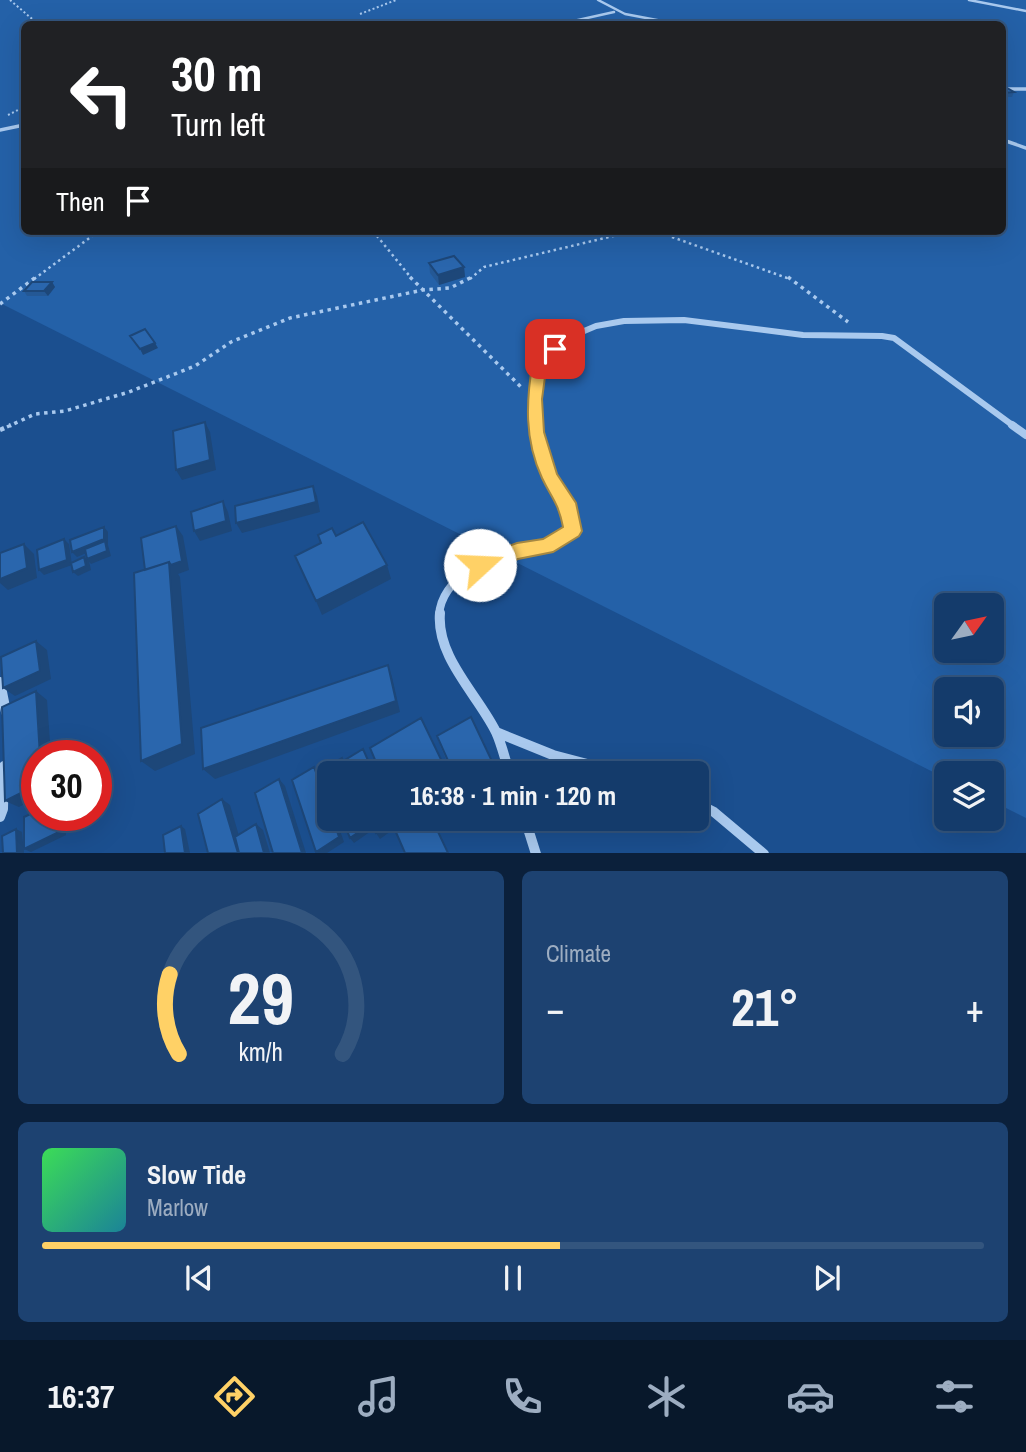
<!DOCTYPE html>
<html lang="en">
<head>
<meta charset="utf-8">
<style>
	body { margin:0; font-family:"Archivo Narrow",sans-serif; background:#1d4271; color:#f1f3f6; height:100vh; display:flex; flex-direction:column; font-size:26px; white-space:nowrap }
	* { box-sizing:border-box; margin:0 }
	p { font-size:23px; color:#9dadc1 }
	.icon { flex:none; width:38px; height:38px; fill:none; stroke:currentColor; stroke-width:2; stroke-linecap:round; stroke-linejoin:round }
	.map { position:relative; height:853px; overflow:hidden }
	.sheet { display:flex; flex-direction:column; gap:18px; padding:18px; background:#0b203b; flex:1 }
	.sheet>* { flex:none }
	.top-card { position:absolute; left:21px; top:21px; width:985px; height:214px; border-radius:10px; box-shadow:0 7px 28px #0002,0 0 0 2px #33557e; background:#202124; color:#fff; overflow:hidden }
	.needle { width:46px; rotate:57deg }
	.buttons { position:absolute; left:934px; top:593px; display:grid; gap:14px }
	.buttons a { display:grid; place-items:center; width:70px; height:70px; border-radius:10px; background:#143b6b; box-shadow:0 7px 28px #0002,0 0 0 2px #33557e; font-size:35px }
	.speed { position:absolute; left:21px; top:740px; display:flex; gap:14px; font-size:35px; font-weight:700; text-align:center }
	.speed>* { display:grid; place-content:center; width:91px; height:91px; border-radius:50%; background:#143b6b; box-shadow:0 7px 28px #0002,0 0 0 2px #33557e; line-height:1 }
	.speed .limit { border:10px solid #d22; background:#fff; color:#111 }
	.pin { position:absolute; display:grid; place-items:center; width:60px; height:60px; color:#fff; margin:-30px; border-radius:14px; box-shadow:0 4px 10px #0006 }
	.me { position:absolute; width:77px; margin:-38px; rotate:70deg; stroke-linejoin:round; filter:drop-shadow(0 0 5px #0008) }
	.turn { display:flex; align-items:center; gap:24px; height:147px; padding:0 35px; font-size:32px }
	.turn .icon { width:91px; height:91px; stroke-width:2.5 }
	.turn b { display:block; font-size:49px; line-height:60px }
	.then { display:flex; align-items:center; height:66px; padding:0 35px; background:#0003; gap:14px; font-size:26px }
	.big { font-size:52px; font-weight:700; line-height:1.1 }
	.sheet .widget { flex:1; display:flex; flex-direction:column; justify-content:center; gap:10px; min-width:0; padding:0 24px; border-radius:10px; background:#1d4271 }
	.sheet .dial { align-items:center; gap:0 }
	.dial svg { height:182px; overflow:visible; fill:none; stroke:#33557e; stroke-width:7; stroke-linecap:round; text-anchor:middle }
	.dial text { fill:#f1f3f6; stroke:none }
	.song { display:flex; align-items:center; gap:21px }
	.cover { width:84px; height:84px; border-radius:10px; background:linear-gradient(135deg,hsl(130 70% 55%),hsl(190 70% 35%)) }
	.played { height:7px; border-radius:4px; background:linear-gradient(90deg,#ffd166 55%,#33557e 55%) }
	.keys { display:flex; justify-content:space-around; direction:ltr }
	.heat { display:flex; justify-content:space-between; align-items:center; font-size:38px; direction:ltr }
	.sheet .tiles { flex:1; display:grid; gap:18px; grid-template-columns:1fr 1fr }
	.widget:last-child { grid-column:span 2 }
	.trip { position:absolute; left:317px; top:761px; width:392px; height:70px; border-radius:10px; background:#143b6b; box-shadow:0 7px 28px #0002,0 0 0 2px #33557e; font-weight:700; line-height:70px; text-align:center }
	.tab-bar { display:flex; height:112px; justify-content:space-around; align-items:center; background:#08182b; color:#9dadc1 }
	.tab-bar .icon { width:49px; height:49px }
	.tab-bar .active { color:#ffd166 }
	.tab-bar b { font-size:32px; color:#f1f3f6 }
	.map>svg:first-child { display:block }
</style>
</head>
<body>
<div class="map">
<svg width="1026" height="854" viewBox="0 0 1026 854">
	<rect width="100%" height="100%" fill="#1b4f8f"/>
	<path fill="#2461a8" fill-rule="evenodd" d="M0,0h1026v818l-34,-17v-27h-45v5l-947,-476zM24,24h979v207h-979zM947,606h45v45h-45zM947,690h45v45h-45z"/>
	<g fill="none" stroke-linecap="round" stroke-linejoin="round">
		<path stroke="#a9c9ee" stroke-width="2" stroke-dasharray="2 2.5" stroke-linecap="butt" d="M10,0l28,24
			M360,14l36,-14
			M8,115l16,-8"/>
		<path stroke="#a9c9ee" stroke-width="2.5" stroke-dasharray="2.5 3.5" stroke-linecap="butt" d="M373,231l39,48
			M655,231l135,48
			M34,279l65,-48
			M470,279l14,-12 150,-36"/>
		<path stroke="#a9c9ee" stroke-width="3.5" stroke-dasharray="3.5 4.5" stroke-linecap="butt" d="M410,277l112,111
			M788,277l60,45
			M0,304l36,-27
			M7,427l28,-13 30,-3 64,-19 66,-26 36,-24 59,-24 133,-28 27,-2 22,-11"/>
		<path stroke="#a9c9ee" stroke-width="4.5" stroke-dasharray="4.5 6" stroke-linecap="butt" d="M0,430l11,-5"/>
		<path stroke="#a9c9ee" stroke-width="2.5" d="M598,0l27,14 53,10
			M969,0l57,11
			M560,24l54,-12"/>
		<path stroke="#a9c9ee" stroke-width="3.5" d="M1003,89h23
			M0,130l24,-5
			M1003,140l23,8"/>
		<path stroke="#a9c9ee" stroke-width="6" d="M536,427l-2,-28 6,-39 30,-23 26,-11 28,-5 60,-1 119,15 79,1 12,2 121,89"/>
		<path stroke="#a9c9ee" stroke-width="8" d="M1012,425l14,10
			M439,615c5,-58 94,-61 134,-84l-6,-28 -17,-27 -14,-51"/>
		<path stroke="#a9c9ee" stroke-width="10" d="M440,613c-4,44 38,82 56,119 6,13 9,28 14,42
			M0,682l6,30
			M496,732l57,23 72,19
			M696,803l18,9 50,42
			M0,817l3,-8 1,-43
			M525,819l11,35"/>
	</g>
	<path fill="#245895" d="M1003,88l11,4 -2,5h-9z
		M452,231h26l-4,4z
		M429,263l35,4 1,10 -26,8 -9,-12z
		M52,282l3,5 -7,9h-21l-3,-5z
		M437,736l61,38h-46l-13,-31z"/>
	<path fill="#1d4779" d="M464,267l1,10 -26,8 -1,-10z
		M52,282l3,5 -7,9 -4,-5z
		M155,343l3,5 -15,7 -3,-6z
		M205,422l5,10 6,38 -34,10 -6,-10z
		M313,486l4,10 3,16 -78,21 -6,-10z
		M223,501l5,11 4,19 -32,10 -6,-10z
		M176,526l7,10 6,34 -11,4 2,3 15,177 -40,17 -14,-10 28,-199z
		M104,527l4,5v13l3,11 -20,8 -4,-5 18,-14 -28,12 -5,-5z
		M64,539l5,5 3,21 -28,10 -5,-5z
		M24,544l10,10 3,24 -29,12 -8,-7v-4z
		M84,557l5,4 2,9 -13,6 -5,-4z
		M387,565l4,14 -69,36 -6,-14z
		M36,641l11,9 4,29 -36,17 -12,-8z
		M388,665l4,12 8,35 -185,67 -12,-10z
		M36,691l11,9 4,56h-11z
		M314,767l6,7 9,26v8z
		M279,779l6,7 21,67h-4z
		M37,785v13l-18,9 -14,-6z
		M222,799l8,6 14,48h-6z
		M59,816h6l1,19 -35,17 -7,-3z
		M333,819h3l8,23 -17,11h-9l-2,-1z
		M368,819h2l4,10 -20,14 -4,-5z
		M394,819l4,7 -18,13 -4,-6z
		M400,819h14l-10,7z
		M256,824l7,6 7,23h-6z
		M181,826l4,3 5,24h-5z
		M16,829l6,3 2,21h-7z"/>
	<path fill="#2a66ad" stroke="#1d4779" stroke-width="2" d="M1003,88h4l7,4 -11,1z
		M454,256l10,11 -26,8 -9,-12z
		M32,282h20l-8,9h-20z
		M145,329l10,14 -15,6 -10,-13z
		M205,422l5,38 -34,10 -3,-39z
		M313,486l3,16 -80,21 -1,-17z
		M223,501l3,20 -32,10 -3,-19z
		M363,522l24,43 -71,36 -21,-45 26,-13 -3,-8 14,-7 4,8z
		M176,526l6,35 -11,4 -2,-3 -24,8 -4,-32z
		M104,527v12l-32,13 -2,-12z
		M64,539l3,21 -28,10 -2,-20z
		M105,541l2,10 -20,8 -2,-10z
		M24,544l3,24 -27,11v-26z
		M84,557l2,9 -13,6 -2,-9z
		M169,562l13,182 -41,17 -7,-188z
		M36,641l4,30 -37,17 -2,-31z
		M388,665l8,36 -193,68 -2,-41z
		M36,691l4,65h-3v29l-32,16 -3,-94z
		M471,717l27,57h-44l-17,-38z
		M421,718l27,56h-67l-11,-26z
		M363,749l11,25h-23l-6,-14z
		M342,758l6,16h-19v13l-7,-17z
		M314,767l15,41v11h4l6,18 -23,15 -24,-72z
		M279,779l23,74h-29l-18,-60z
		M222,799l16,54h-30l-10,-39z
		M37,811v5h22v16l-35,17v-32z
		M342,819h26l2,5 -20,14z
		M370,819h24l1,2 -19,12z
		M411,819h21l16,34h-43l-10,-23z
		M256,824l8,29h-25l-4,-16z
		M181,826l4,27h-20l-2,-18z
		M16,829l1,24h-14l-1,-17z"/>
	<path fill="#ffd166" stroke="#a68842" stroke-width="2" d="M555,344l7,5 -15,13 -5,37 2,33 13,42 19,29 6,28 -3,5 -26,16 -35,7 -38,14 -7,-2 -3,-6 3,-6 44,-16 26,-4 20,-12c-5,-25 -11,-28 -21,-49 -18,-39 -16,-77 -9,-118z"/>
</svg>
<div class="buttons">
<a><svg class="needle" viewBox="-14 -14 28 28"><path d="M0-13l5 13h-10z" fill="#e53935"/><path d="M0 13l5-13h-10z" fill="#9dadc1"/></svg></a>
<a><svg class="icon" aria-label="sound" viewBox="0 0 24 24"><path d="M4 9h4l5-4v14l-5-4H4zM17 9q2 3 0 6"/></svg></a>
<a><svg class="icon" aria-label="layers" viewBox="0 0 24 24"><path d="M12 4l9 5-9 5-9-5zM3 14l9 5 9-5"/></svg></a>
</div>
<div class="speed"><div class="limit">30</div></div>
<div class="pin" style="left:555px;top:349px;background:#d93025"><svg class="icon" aria-label="arrive" viewBox="0 0 24 24"><path d="M6 21V4h12l-3 4 3 4H6"/></svg></div>
<svg class="me" style="left:480px;top:565px" viewBox="-20 -20 40 40"><circle r="19" fill="#fff"/><path d="M0-13L10 11 0 6-10 11z" fill="#ffd166"/></svg>
<div class="trip">16:38 · 1 min · 120 m</div>
<div class="top-card">
<div class="turn"><svg class="icon" aria-label="left" viewBox="0 0 24 24"><path d="M17 20v-9H6M10 6l-5 5 5 5"/></svg><div><b>30 m</b>Turn left</div></div>
<div class="then">Then<svg class="icon" aria-label="arrive" viewBox="0 0 24 24"><path d="M6 21V4h12l-3 4 3 4H6"/></svg></div>
</div>
</div>
<section class="sheet">
<div class="tiles">
<div class="widget dial"><svg viewBox="0 0 100 80">
<path d="M14 69A42 42 0 1 1 86 69"/>
<path d="M14 69A42 42 0 0 1 10 34" stroke="#ffd166"/>
<text x="50" y="56" font-size="32" font-weight="700">29</text>
<text x="50" y="72" font-size="11">km/h</text>
</svg></div>
<div class="widget"><p>Climate</p>
<div class="heat"><a>−</a><b class="big">21°</b><a>+</a></div>
</div>
<div class="widget">
<div class="song"><i class="cover"></i><div><b>Slow Tide</b><p>Marlow</p></div></div>
<div class="played"></div>
<div class="keys"><svg class="icon" aria-label="previous" viewBox="0 0 24 24"><path d="M18 5L8 12l10 7zM5 5v14"/></svg><svg class="icon" aria-label="pause" viewBox="0 0 24 24"><path d="M8 5v14M16 5v14"/></svg><svg class="icon" aria-label="next" viewBox="0 0 24 24"><path d="M6 5l10 7-10 7zM19 5v14"/></svg></div>
</div>
</div>
</section>
<nav class="tab-bar">
<b>16:37</b>
<svg class="icon active" aria-label="directions" viewBox="0 0 24 24"><path d="M12 3l9 9-9 9-9-9zM9 14v-3h6M13 9l2 2-2 2"/></svg>
<svg class="icon" aria-label="music" viewBox="0 0 24 24"><path d="M9 18V5l10-2v13"/><circle cx="6" cy="18" r="3"/><circle cx="16" cy="16" r="3"/></svg>
<svg class="icon" aria-label="phone" viewBox="0 0 24 24"><path d="M5 4h4l2 5-3 2q2 4 5 5l2-3 5 2v4C11 20 4 13 5 4z"/></svg>
<svg class="icon" aria-label="climate" viewBox="0 0 24 24"><path d="M12 3v18M4 7l16 10M4 17L20 7"/></svg>
<svg class="icon" aria-label="car" viewBox="0 0 24 24"><path d="M5 17H2v-5l4-1 3-4h7l3 4 3 1v5h-3M9 17h6M6 11h13"/><circle cx="7" cy="17" r="2"/><circle cx="17" cy="17" r="2"/></svg>
<svg class="icon" aria-label="filters" viewBox="0 0 24 24"><path d="M4 7h16M4 17h16"/><circle cx="9" cy="7" r="2"/><circle cx="15" cy="17" r="2"/></svg>
</nav>
</body>
</html>
